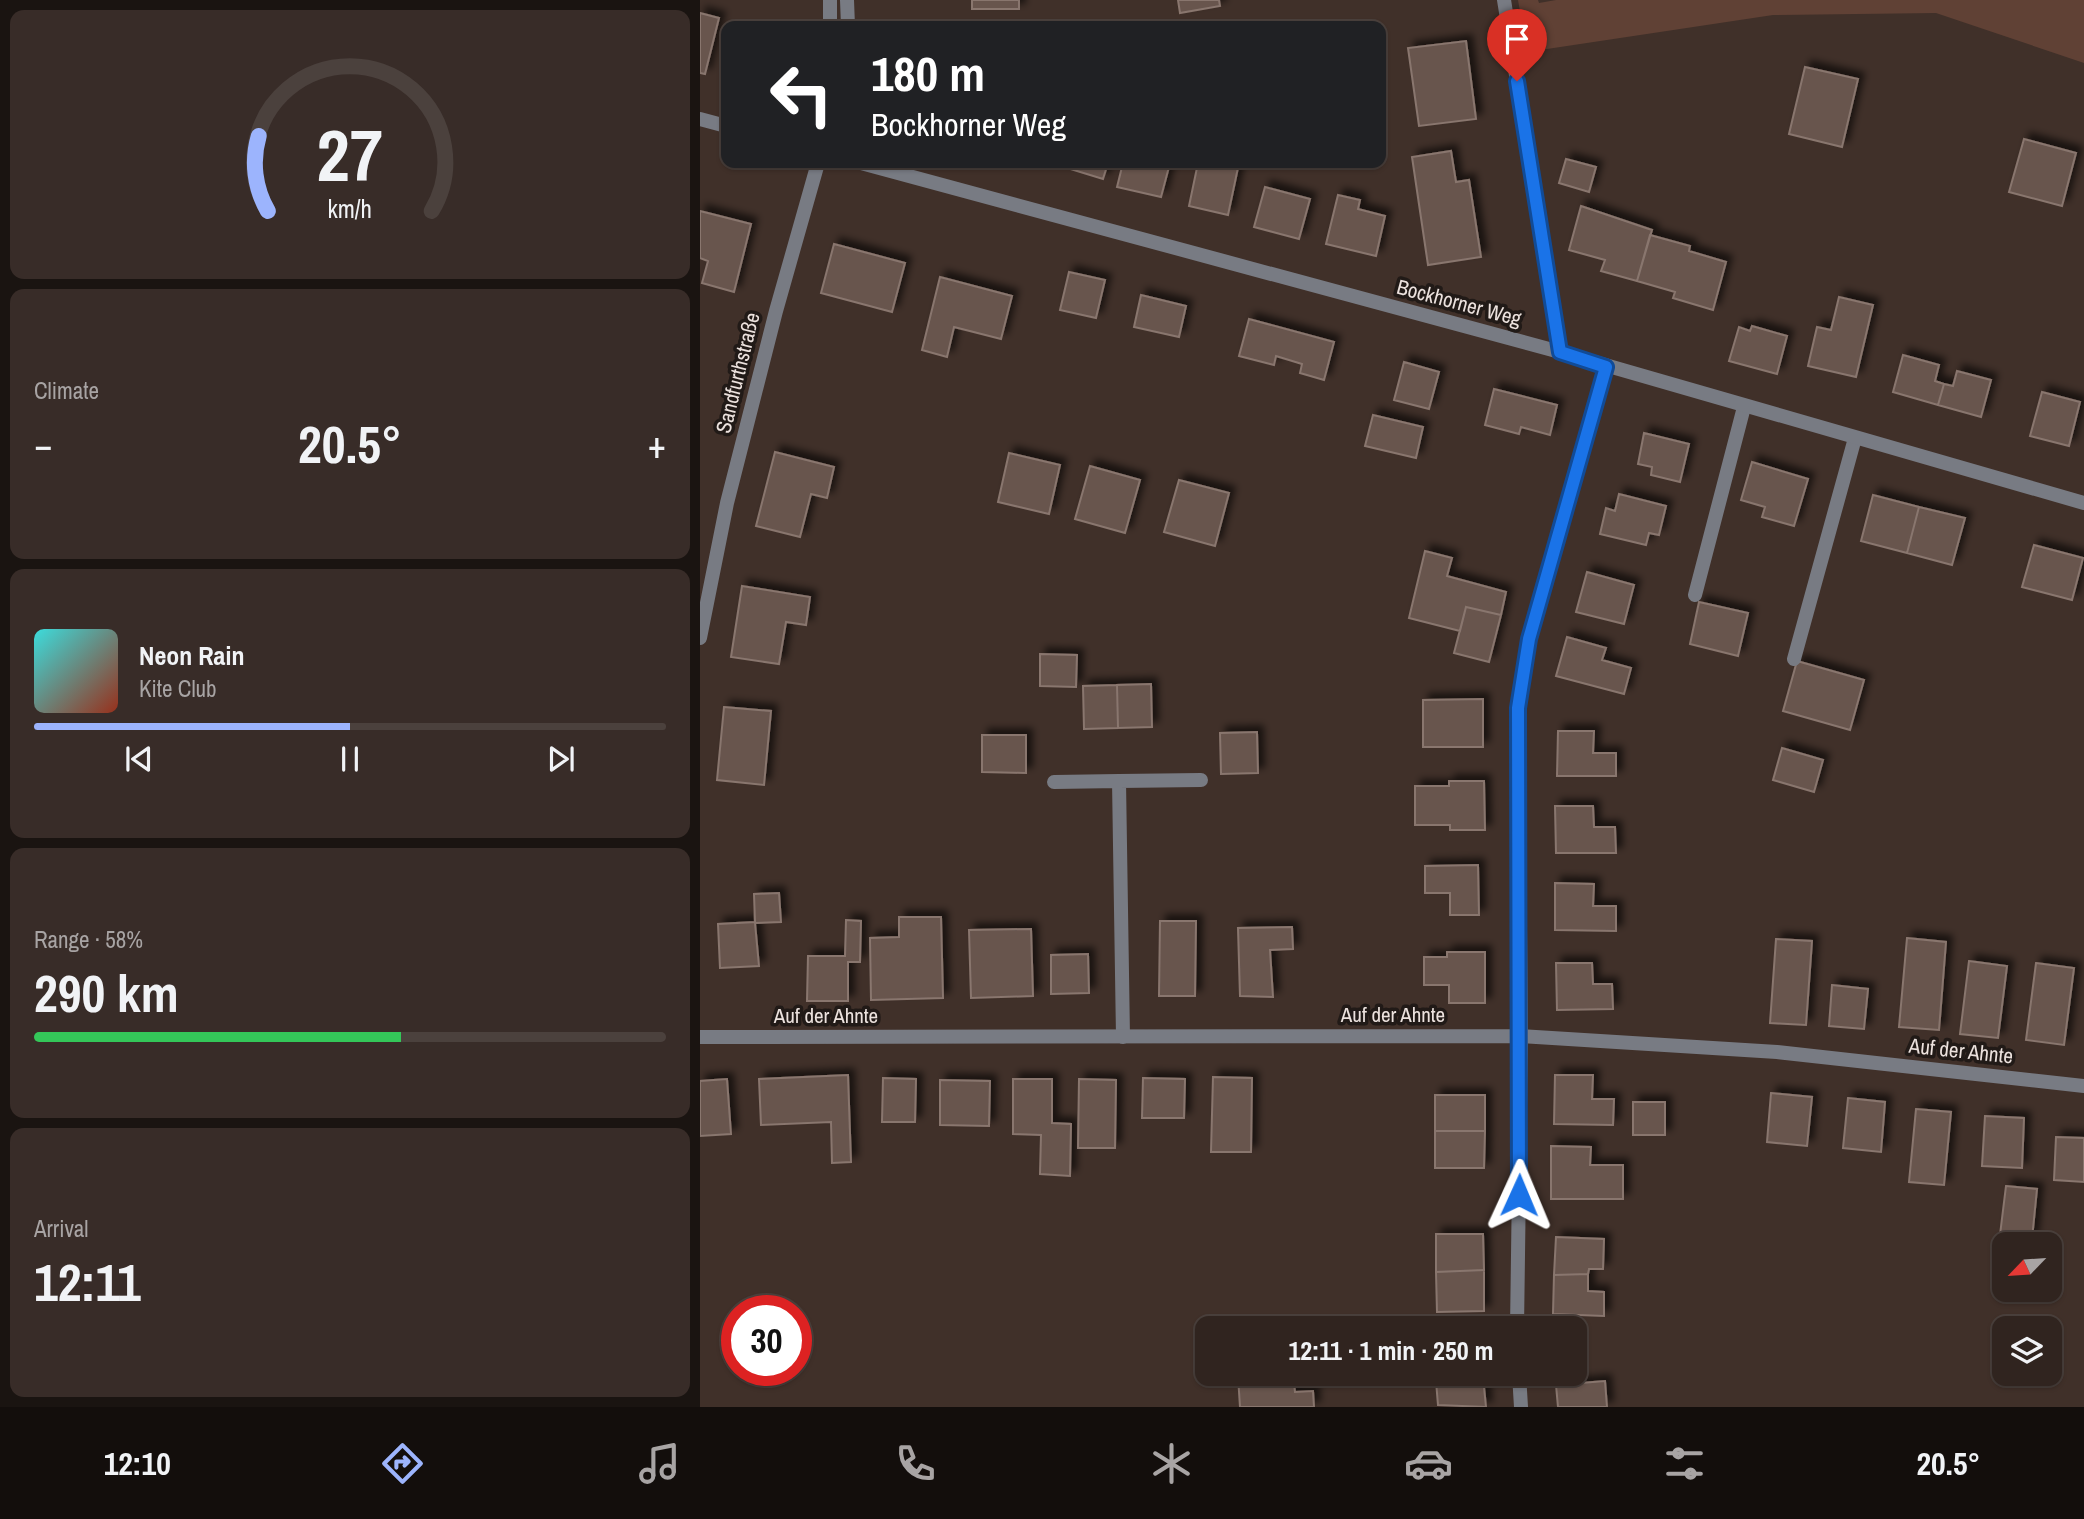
<!DOCTYPE html>
<html lang="en">
<head>
<meta charset="utf-8">
<style>
	body { margin:0; font-family:"Archivo Narrow",sans-serif; background:#382c28; color:#f1f3f6; height:100vh; display:flex; flex-direction:column; font-size:26px; white-space:nowrap }
	* { box-sizing:border-box; margin:0 }
	p { font-size:23px; color:#a8a4a4 }
	.icon { flex:none; width:38px; height:38px; fill:none; stroke:currentColor; stroke-width:2; stroke-linecap:round; stroke-linejoin:round }
	.map { position:relative; flex:1; overflow:hidden }
	.side { display:flex; flex-direction:column; gap:10px; padding:10px; background:#1a1411; width:700px }
	.side>* { flex:none }
	.banner { position:absolute; left:21px; top:21px; width:665px; height:147px; border-radius:14px; box-shadow:0 2px 5px #0004,0 0 0 2px #4b413d; background:#202124; color:#fff; overflow:hidden }
	.needle { width:46px; rotate:245deg }
	.tools { position:absolute; left:1292px; top:1232px; display:grid; gap:14px }
	.tools a { display:grid; place-items:center; width:70px; height:70px; border-radius:14px; background:#30241f; box-shadow:0 2px 5px #0004,0 0 0 2px #4b413d; font-size:35px }
	.speed { position:absolute; left:21px; top:1295px; display:flex; gap:14px; font-size:35px; font-weight:700; text-align:center }
	.speed>* { display:grid; place-content:center; width:91px; height:91px; border-radius:50%; background:#30241f; box-shadow:0 2px 5px #0004,0 0 0 2px #4b413d; line-height:1 }
	.speed .limit { border:10px solid #d22; background:#fff; color:#111 }
	.pin { position:absolute; display:grid; place-items:center; width:60px; height:60px; color:#fff; margin:-72px -30px; border-radius:50% 50% 50% 0; rotate:-45deg; box-shadow:0 0 7px #0007 }
	.pin .icon { rotate:45deg }
	.me { position:absolute; width:77px; margin:-38px; rotate:1deg; stroke-linejoin:round; filter:drop-shadow(0 0 5px #0008) }
	.turn { display:flex; align-items:center; gap:24px; height:147px; padding:0 35px; font-size:32px }
	.turn .icon { width:91px; height:91px; stroke-width:2.5 }
	.turn b { display:block; font-size:49px; line-height:60px }
	.big { font-size:52px; font-weight:800; line-height:1.1 }
	.side .tile { flex:1; display:flex; flex-direction:column; justify-content:center; gap:10px; min-width:0; padding:0 24px; border-radius:14px; background:#382c28 }
	.side .dial { align-items:center; gap:0 }
	.dial svg { height:182px; overflow:visible; fill:none; stroke:#4b413d; stroke-width:7; stroke-linecap:round; text-anchor:middle }
	.dial text { fill:#f1f3f6; stroke:none }
	.song { display:flex; align-items:center; gap:21px }
	.cover { width:84px; height:84px; border-radius:10px; background:linear-gradient(135deg,hsl(180 70% 55%),hsl(10 70% 35%)) }
	.played { height:7px; border-radius:4px; background:linear-gradient(90deg,#9cb4fd 50%,#4b413d 50%) }
	.keys { display:flex; justify-content:space-around; direction:ltr }
	.heat { display:flex; justify-content:space-between; align-items:center; font-size:38px; direction:ltr }
	.charge { height:10px; border-radius:5px; background:linear-gradient(90deg,#34c759 58%,#4b413d 0) }
	.trip { position:absolute; left:495px; top:1316px; width:392px; height:70px; border-radius:14px; background:#30241f; box-shadow:0 2px 5px #0004,0 0 0 2px #4b413d; font-weight:800; line-height:70px; text-align:center }
	.menu { display:flex; height:112px; justify-content:space-around; align-items:center; background:#130e0c; color:#a8a4a4 }
	.menu .icon { width:49px; height:49px }
	.menu .active { color:#9cb4fd }
	.menu b { font-size:32px; color:#f1f3f6 }
	main { display:flex; flex:1; min-height:0 }
	.map>svg:first-child { display:block }
</style>
</head>
<body>
<main>
<section class="side">
<div class="tile dial"><svg viewBox="0 0 100 80">
<path d="M14 69A42 42 0 1 1 86 69"/>
<path d="M14 69A42 42 0 0 1 10 36" stroke="#9cb4fd"/>
<text x="50" y="56" font-size="32" font-weight="700">27</text>
<text x="50" y="72" font-size="11">km/h</text>
</svg></div>
<div class="tile"><p>Climate</p>
<div class="heat"><a>−</a><b class="big">20.5°</b><a>+</a></div>
</div>
<div class="tile">
<div class="song"><i class="cover"></i><div><b>Neon Rain</b><p>Kite Club</p></div></div>
<div class="played"></div>
<div class="keys"><svg class="icon" aria-label="previous" viewBox="0 0 24 24"><path d="M18 5L8 12l10 7zM5 5v14"/></svg><svg class="icon" aria-label="pause" viewBox="0 0 24 24"><path d="M8 5v14M16 5v14"/></svg><svg class="icon" aria-label="next" viewBox="0 0 24 24"><path d="M6 5l10 7-10 7zM19 5v14"/></svg></div>
</div>
<div class="tile"><p>Range · 58%</p><b class="big">290 km</b><div class="charge"></div></div>
<div class="tile"><p>Arrival</p><b class="big">12:11</b></div>
</section>
<div class="map">
<svg width="1384" height="1407" viewBox="0 0 1384 1407">
	<defs>
		<filter id="shadow"><feDropShadow dx="6" dy="-6" stdDeviation="3.5" flood-color="#0009"/></filter>
	</defs>
	<rect width="100%" height="100%" fill="#403029"/>
	<path fill="#604135" d="M818,0h20l1,3 17,-3h528v63l-148,-50 -163,2 -246,37z"/>
	<path fill="#67554e" stroke="#89766e" stroke-width="2" filter="url(#shadow)" d="M272,0h47v9h-47z
		M478,0h41l1,6 -40,7z
		M0,13l19,5 -14,56 -5,-1z
		M766,41l10,78 -57,7 -11,-78z
		M1105,67l53,12 -16,68 -53,-13z
		M1324,139l52,14 -14,53 -53,-14z
		M751,151l5,31 13,-2 12,77 -53,8 -16,-108z
		M866,159l30,8 -7,25 -30,-9z
		M351,163h57l-5,16z
		M423,163h47l-9,34 -44,-10z
		M498,163h41l-11,52 -39,-9z
		M565,187l45,12 -11,40 -45,-12z
		M638,195l22,5 -2,9 27,7 -9,40 -50,-12z
		M881,206l71,24 -15,51 -36,-10 4,-11 -36,-10z
		M0,211l51,13 -17,68 -32,-9 6,-22 -8,-3z
		M950,235l40,11 -1,5 37,11 -13,48 -40,-12 2,-6 -38,-11z
		M134,244l71,19 -13,49 -71,-19z
		M369,272l36,8 -9,38 -36,-8z
		M240,277l72,19 -11,43 -47,-12 -7,30 -25,-7z
		M441,295l45,11 -7,31 -45,-10z
		M1139,297l34,8 -17,72 -48,-11 9,-39 14,3z
		M549,319l85,23 -10,38 -24,-7 2,-9 -26,-8 -2,9 -35,-9z
		M1052,326l35,10 -10,38 -48,-13 10,-34 11,4z
		M1203,355l36,10 -4,16 9,3 -6,21 -45,-13z
		M704,362l35,10 -10,37 -35,-9z
		M1257,371l34,9 -10,37 -43,-12 6,-21 9,2z
		M794,389l63,16 -7,30 -29,-8 -2,7 -34,-9z
		M1342,392l38,10 -11,44 -39,-10z
		M673,415l50,12 -7,31 -51,-12z
		M944,433l45,11 -9,38 -29,-7 1,-8 -14,-3z
		M75,452l59,15 -7,31 -16,-4 -11,43 -44,-11z
		M309,453l51,12 -11,49 -51,-12z
		M1052,462l56,17 -14,47 -32,-9 3,-10 -24,-7z
		M390,466l50,14 -15,53 -50,-14z
		M479,480l50,13 -14,53 -51,-14z
		M919,494l47,12 -7,29 -10,-2 -3,12 -46,-11 6,-26 9,3z
		M1173,495l46,12 -12,46 -46,-12z
		M1219,507l46,11 -13,47 -45,-12z
		M1334,545l49,13 -11,42 -50,-13z
		M725,551l27,7 -5,18 59,16 -5,23 -35,-8 -6,24 -51,-13z
		M887,572l47,13 -10,39 -48,-12z
		M42,586l68,11 -4,28 -20,-3 -7,42 -48,-7z
		M999,602l49,11 -10,43 -48,-12z
		M766,607l35,8 -12,47 -35,-9z
		M867,637l39,11 -4,12 29,8 -7,26 -68,-18z
		M340,654l37,1 -1,32 -36,-1z
		M1097,661l67,19 -14,50 -67,-19z
		M451,684l1,43 -34,1 -1,-43z
		M417,685l1,43 -34,1 -1,-43z
		M783,699v48h-60v-47z
		M24,707l47,4 -7,74 -47,-5z
		M858,731h36l-1,22h23v23h-59z
		M557,732l1,41 -37,1 -1,-41z
		M282,735h44v38l-44,-1z
		M1082,748l41,12 -9,32 -41,-12z
		M749,781h35l1,49h-35v-5h-35v-39h34z
		M855,806h38l1,21h21l1,26h-60z
		M778,865l1,50h-29v-22h-25v-27z
		M855,883l39,1 -1,22h23v25l-61,-1z
		M79,893l2,29 -26,1 4,43 -39,2 -2,-44 37,-2 -1,-28z
		M199,917h42l2,81 -72,2 -1,-62 29,-1z
		M146,920l15,1 -1,41h-12v39h-41l1,-45h37z
		M460,921h36l-1,75h-36z
		M592,927l1,22 -23,1 3,47 -33,-1 -2,-68z
		M331,929l2,67 -62,2 -2,-68z
		M1207,938l39,4 -7,88 -40,-3z
		M1076,939l36,2 -6,84 -36,-2z
		M747,952h38v51h-36v-18h-25v-28h23z
		M388,954l1,39 -38,1v-39z
		M1269,961l38,5 -9,72 -38,-4z
		M856,963h36l1,21h19l1,25 -56,1z
		M1336,963l38,5 -10,77 -38,-5z
		M1132,985l36,4 -4,40 -35,-3z
		M148,1075l3,87 -19,1 -1,-41 -70,3 -2,-46z
		M855,1075h38l-1,24h22l-1,26 -59,-1z
		M513,1077l39,1 -1,74h-40z
		M183,1078l33,1 -1,43h-33z
		M443,1078l42,1 -1,39h-42z
		M27,1079l4,55 -31,2v-55z
		M313,1079h39v44l19,1 -1,52 -30,-2 1,-39 -28,-1z
		M379,1079l37,1 -1,68h-37z
		M240,1080l50,1 -1,45 -49,-1z
		M1071,1093l41,4 -5,49 -40,-4z
		M735,1095h50v36h-50z
		M1148,1098l37,4 -4,50 -38,-4z
		M933,1102h32v33h-32z
		M1216,1109l35,3 -7,73 -35,-3z
		M1285,1116l39,2 -2,50 -40,-2z
		M735,1131h50l-1,37h-49z
		M1356,1137l28,1v44l-30,-2z
		M851,1146l40,1 -1,18h33v34h-72z
		M1306,1186l31,3 -5,50 -32,-4z
		M736,1234h47l1,36 -48,2z
		M856,1237l48,2 -1,30h-14l-1,5 -34,1z
		M784,1270v41l-47,1 -1,-40z
		M888,1274v17l16,1v24l-51,-2 1,-39z
		M593,1374l2,18 18,-1 1,16h-74l-2,-31z
		M783,1377l3,30 -48,-2 -2,-24z
		M905,1381l2,26h-49l-2,-22z"/>
	<g fill="none" stroke-linecap="round" stroke-linejoin="round">
		<path stroke="#787b83" stroke-width="14" d="M130,0v26
			M147,0l1,26
			M995,595l49,-188
			M1094,659l61,-221
			M354,782l65,-1
			M423,1037l-4,-256 82,-1"/>
		<path stroke="#787b83" stroke-width="14" d="M804,0l56,352
			M0,119l26,7
			M161,163l699,189 524,151
			M0,638l27,-135 49,-192 42,-148
			M0,1037l821,-1 256,16 307,34
			M817,1328l4,-292 -3,-328 11,-69 77,-272
			M819,1374l2,33"/>
	</g>
	<g fill="none" stroke-linecap="round" stroke-linejoin="round">
		<defs>
			<path id="route" d="M817,81l43,271 46,15 -77,272 -11,69 1,487"/>
		</defs>
		<use href="#route" stroke="#114b97" stroke-width="18"/>
		<use href="#route" stroke="#1a73e8" stroke-width="12"/>
	</g>
	<g text-anchor="middle" stroke-width="7" stroke-linejoin="round" paint-order="stroke">
		<g font-size="21" fill="#ece2de" stroke="#211a17">
			<text transform="translate(759 303) rotate(15)" y="7">Bockhorner Weg</text>
			<text transform="translate(38 373) rotate(-76)" y="7">Sandfurthstraße</text>
			<text x="693" y="1022">Auf der Ahnte</text>
			<text x="126" y="1023">Auf der Ahnte</text>
			<text transform="translate(1261 1051) rotate(6)" y="7">Auf der Ahnte</text>
		</g>
	</g>
</svg>
<div class="tools">
<a><svg class="needle" viewBox="-14 -14 28 28"><path d="M0-13l5 13h-10z" fill="#e53935"/><path d="M0 13l5-13h-10z" fill="#a8a4a4"/></svg></a>
<a><svg class="icon" aria-label="layers" viewBox="0 0 24 24"><path d="M12 4l9 5-9 5-9-5zM3 14l9 5 9-5"/></svg></a>
</div>
<div class="speed"><div class="limit">30</div></div>
<div class="pin" style="left:817px;top:81px;background:#d93025"><svg class="icon" aria-label="arrive" viewBox="0 0 24 24"><path d="M6 21V4h12l-3 4 3 4H6"/></svg></div>
<svg class="me" style="left:819px;top:1195px" viewBox="-20 -20 40 40"><path d="M0-17L14 15 0 8-14 15z" fill="#1a73e8" stroke="#fff" stroke-width="4"/></svg>
<div class="trip">12:11 · 1 min · 250 m</div>
<div class="banner">
<div class="turn"><svg class="icon" aria-label="left" viewBox="0 0 24 24"><path d="M17 20v-9H6M10 6l-5 5 5 5"/></svg><div><b>180 m</b>Bockhorner Weg</div></div>
</div>
</div>
</main>
<nav class="menu">
<b>12:10</b>
<svg class="icon active" aria-label="directions" viewBox="0 0 24 24"><path d="M12 3l9 9-9 9-9-9zM9 14v-3h6M13 9l2 2-2 2"/></svg>
<svg class="icon" aria-label="music" viewBox="0 0 24 24"><path d="M9 18V5l10-2v13"/><circle cx="6" cy="18" r="3"/><circle cx="16" cy="16" r="3"/></svg>
<svg class="icon" aria-label="phone" viewBox="0 0 24 24"><path d="M5 4h4l2 5-3 2q2 4 5 5l2-3 5 2v4C11 20 4 13 5 4z"/></svg>
<svg class="icon" aria-label="climate" viewBox="0 0 24 24"><path d="M12 3v18M4 7l16 10M4 17L20 7"/></svg>
<svg class="icon" aria-label="car" viewBox="0 0 24 24"><path d="M5 17H2v-5l4-1 3-4h7l3 4 3 1v5h-3M9 17h6M6 11h13"/><circle cx="7" cy="17" r="2"/><circle cx="17" cy="17" r="2"/></svg>
<svg class="icon" aria-label="filters" viewBox="0 0 24 24"><path d="M4 7h16M4 17h16"/><circle cx="9" cy="7" r="2"/><circle cx="15" cy="17" r="2"/></svg>
<b>20.5°</b>
</nav>
</body>
</html>
